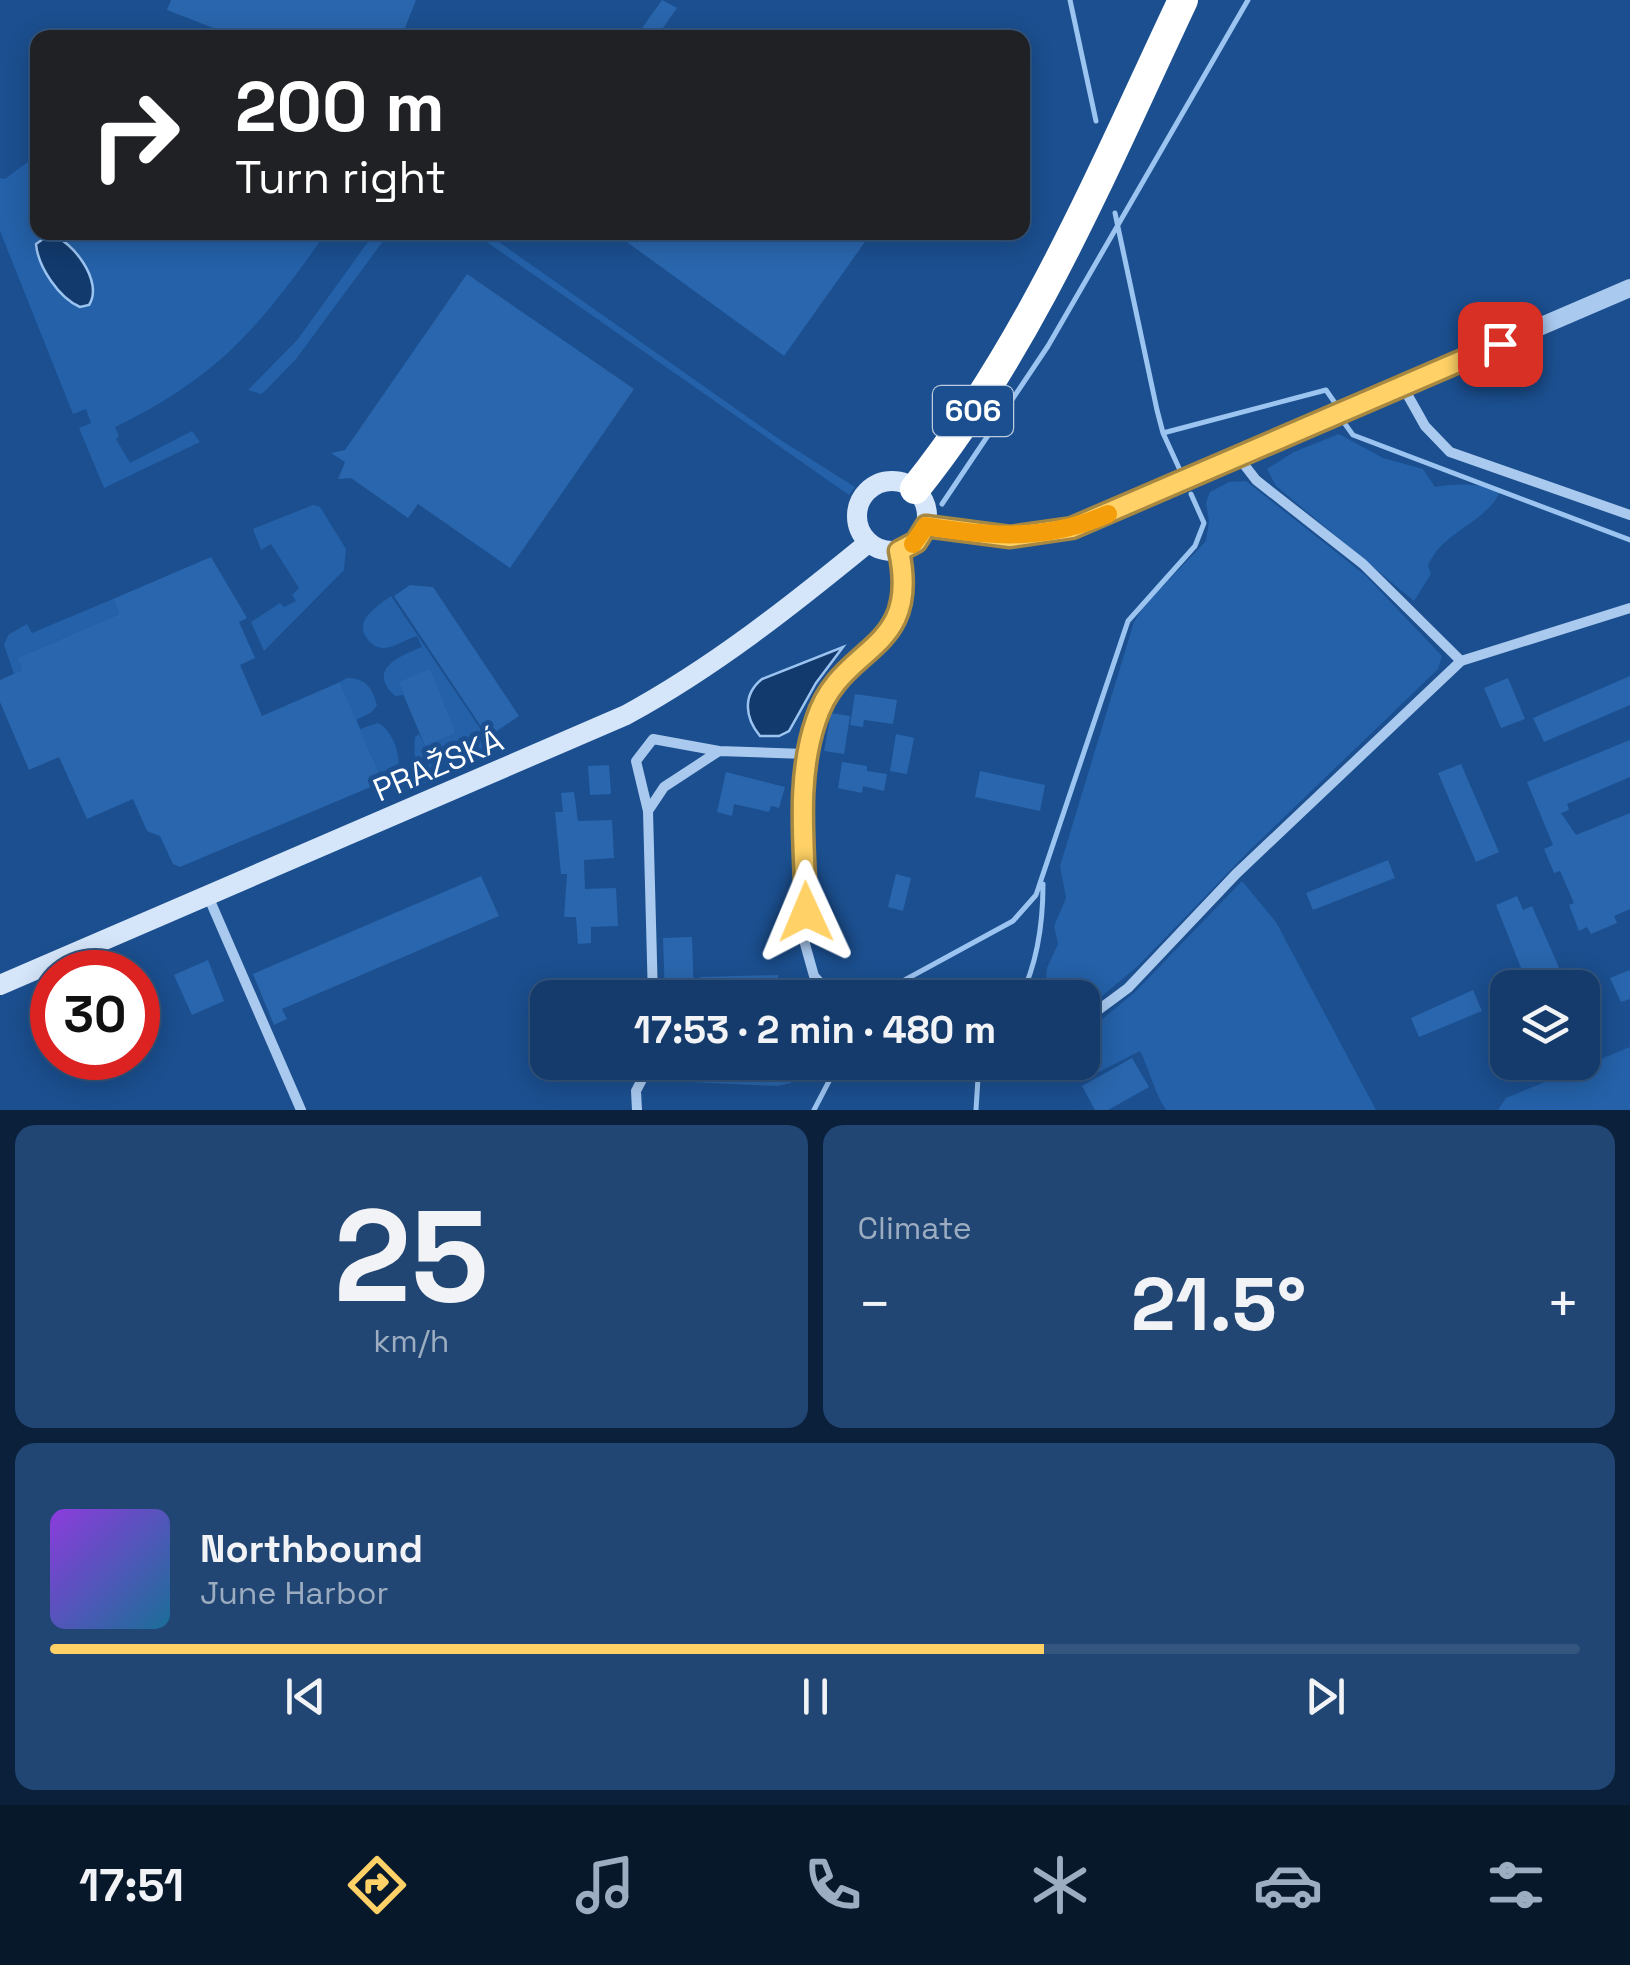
<!DOCTYPE html>
<html lang="en">
<head>
<meta charset="utf-8">
<style>
	body { margin:0; font-family:"Space Grotesk",sans-serif; background:#214673; color:#f1f3f6; height:100vh; display:flex; flex-direction:column; font-size:38px; white-space:nowrap }
	* { box-sizing:border-box; margin:0 }
	p { font-size:32px; color:#9dadc1 }
	.icon { flex:none; width:55px; height:55px; fill:none; stroke:currentColor; stroke-width:2; stroke-linecap:round; stroke-linejoin:round }
	.map { position:relative; height:1110px; overflow:hidden }
	.panel { display:flex; flex-direction:column; gap:15px; padding:15px; background:#0b203b; flex:1 }
	.panel>* { flex:none }
	.banner { position:absolute; left:30px; top:30px; width:1000px; height:210px; border-radius:20px; box-shadow:0 5px 25px #0003,0 0 0 2px #33557e; background:#202124; color:#fff; overflow:hidden }
	.fabs { position:absolute; left:1490px; top:970px; display:grid; gap:20px }
	.fabs a { display:grid; place-items:center; width:110px; height:110px; border-radius:20px; background:#143b6b; box-shadow:0 5px 25px #0003,0 0 0 2px #33557e; font-size:50px }
	.speed { position:absolute; left:30px; top:950px; display:flex; gap:20px; font-size:50px; font-weight:700; text-align:center }
	.speed>* { display:grid; place-content:center; width:130px; height:130px; border-radius:50%; background:#143b6b; box-shadow:0 5px 25px #0003,0 0 0 2px #33557e; line-height:1 }
	.speed .limit { border:15px solid #d22; background:#fff; color:#111 }
	.pin { position:absolute; display:grid; place-items:center; width:85px; height:85px; color:#fff; margin:-42px; border-radius:20px; box-shadow:0 5px 15px #0006 }
	.me { position:absolute; width:110px; margin:-55px; rotate:359deg; stroke-linejoin:round; filter:drop-shadow(0 0 8px #0008) }
	.turn { display:flex; align-items:center; gap:35px; height:210px; padding:0 40px; font-size:45px }
	.turn .icon { width:130px; height:130px; stroke-width:2.5 }
	.turn b { display:block; font-size:70px; line-height:85px }
	.big { font-size:75px; font-weight:700; line-height:1.1 }
	.panel .tile { flex:1; display:flex; flex-direction:column; justify-content:center; gap:15px; min-width:0; padding:0 35px; border-radius:20px; background:#214673 }
	.panel .dial { align-items:center; gap:0 }
	.dial b { font-size:130px; line-height:1 }
	.song { display:flex; align-items:center; gap:30px }
	.cover { width:120px; height:120px; border-radius:15px; background:linear-gradient(135deg,hsl(270 70% 55%),hsl(200 70% 35%)) }
	.played { height:10px; border-radius:5px; background:linear-gradient(90deg,#ffd166 65%,#33557e 65%) }
	.keys { display:flex; justify-content:space-around; direction:ltr }
	.heat { display:flex; justify-content:space-between; align-items:center; font-size:55px; direction:ltr }
	.panel .tiles { flex:1; display:grid; gap:15px; grid-template-columns:1fr 1fr }
	.tile:last-child { grid-column:span 2 }
	.trip { position:absolute; left:530px; top:980px; width:570px; height:100px; border-radius:20px; background:#143b6b; box-shadow:0 5px 25px #0003,0 0 0 2px #33557e; font-weight:700; line-height:100px; text-align:center }
	.tabs { display:flex; height:160px; justify-content:space-around; align-items:center; background:#08182b; color:#9dadc1 }
	.tabs .icon { width:70px; height:70px }
	.tabs .active { color:#ffd166 }
	.tabs b { font-size:45px; color:#f1f3f6 }
	.map>svg:first-child { display:block }
</style>
</head>
<body>
<div class="map">
<svg width="1630" height="1110" viewBox="0 0 1630 1110">
	<rect width="100%" height="100%" fill="#1b4f8f"/>
	<path fill="#2461a8" d="M37,155l1,77 288,1c-66,93 -106,143 -211,194l4,9 -3,3 14,24 62,-32 8,11 -96,46 -25,-60 12,-5 -5,-14 -13,5 -73,-183v-53l5,1z
		M362,233h27l-93,126 -31,32 -4,3 -13,-4 50,-51 72,-100z
		M474,233h12l293,206 76,48 -6,8z
		M1339,434l44,24 40,11 12,18c19,-4 48,-4 65,5 -15,32 -58,39 -72,74l3,8 -17,27 -138,-115 -9,-17 27,-17z
		M1246,481l119,94 77,81 -4,13 -191,184 -109,113 -55,46 -1,-14 -46,-1 10,-18 1,-11 11,-24 -4,-18 12,-28 -6,-32 74,-244 10,-16 62,-65 3,-20 -3,-18 4,-11 19,-10z
		M313,505l7,2 26,42 -2,21 -80,81 -13,-29 29,-19 4,4 12,-6 -4,-6 7,-7 -28,-44 -10,6 -8,-21z
		M391,596l105,156 -102,44c30,-20 18,-31 21,-59l4,-3 6,12 31,-13 -26,-63 -32,12 5,13 -8,1c-29,-27 5,-40 27,-49l-5,-11c-10,3 -22,11 -32,12 -7,0 -11,-2 -16,-7 -18,-20 9,-35 22,-45z
		M113,599l6,15 -102,44 5,12 -8,4 -10,-29 4,-10 19,-11 5,9z
		M347,678c19,0 25,10 30,27l-5,7 -16,8 -16,-38z
		M378,723c15,7 25,36 19,52l-24,11 6,-6v-8l-19,-43z
		M1242,881l34,41 100,188h-210c-13,-20 -15,-37 -26,-59l-55,28 -11,-16 8,-1 1,-27 52,-43z
		M1630,1047v63h-132l8,-12z"/>
	<path fill="#123a6d" stroke="#9cc4f0" stroke-width="2.5" d="M50,234c23,7 54,48 39,71l-9,2c-21,-9 -42,-40 -44,-63z
		M843,647l-27,36 -27,48 -10,5h-19c-15,-18 -18,-41 2,-57z"/>
	<g fill="none" stroke-linecap="round" stroke-linejoin="round">
		<path stroke="#9cc4f0" stroke-width="5" d="M1070,0l26,121
			M1115,213l42,197 6,23 16,35
			M1345,424l8,11 277,105
			M1163,433l163,-43 9,13
			M942,504l106,-158 200,-346
			M880,998l10,-10 123,-67 23,-26 92,-274 67,-75 9,-23 -13,-29
			M1020,998c17,-34 23,-76 23,-114
			M814,1110l25,-48
			M976,1110l2,-32 8,-16"/>
	</g>
	<path fill="#2a66ad" d="M171,0h245l-15,38h-162l-72,-28z
		M662,0l15,8 -21,30h-21z
		M613,232h259l-88,124z
		M467,274l167,115 -124,179 -92,-64 -10,14 -57,-40 -13,1 7,-17 -14,-9 14,-3z
		M211,557l36,61 -8,4 16,36 -15,7 22,51 78,-34 40,93 -7,11 -193,81 -7,-3 -13,-28 -13,-5 -14,-32 -46,20 -28,-62 -30,13 -29,-68v-22l22,-10 -5,-12 102,-44 -6,-15z
		M410,585l23,2 86,129 -31,21 -94,-141z
		M430,669l26,64 -31,13 -27,-64z
		M1630,676v29l-86,37 -11,-24z
		M1508,678l17,41 -24,9 -17,-40z
		M855,694l42,6 -4,24 -29,-4 -1,7 -13,-2z
		M831,713l19,3 -6,38 -20,-3z
		M896,734l18,4 -7,36 -17,-3z
		M1630,740v37l-63,27 2,6 -8,3 15,22 54,-22v96l-16,7 3,7 -26,11 -4,-7 -8,4 -10,-26 5,-2 -14,-32 -6,2 -10,-24 9,-4 -26,-63z
		M842,762l25,4v5l20,3 -3,17 -21,-5 -1,7 -24,-5z
		M1461,764l38,88 -23,10 -38,-89z
		M609,765l2,29 -21,1 -2,-29z
		M980,771l65,14 -5,26 -65,-14z
		M726,772l59,15 -6,21 -8,-2 -2,6 -35,-8 -2,12 -15,-4z
		M574,792l4,29 34,-1 2,38 -30,2 1,29 31,-1 2,38 -27,1v16l-13,1 -2,-27h-12l3,-43h-6l-6,-62h8l-2,-19z
		M1388,860l7,18 -82,32 -7,-17z
		M896,874l15,4 -8,33 -15,-4z
		M481,876l18,40 -217,93 5,10 -13,6 -21,-51z
		M1517,896l6,14 9,-4 36,82h-39l-33,-83z
		M692,937l2,61h-29l-2,-60z
		M208,960l16,41 -32,14 -18,-40z
		M1630,970v29l-9,3 -11,-24z
		M778,975v23h-52v-11h-26v-10z
		M1473,990l9,21 -63,26 -8,-19z
		M1132,1058l17,29 -41,23h-13l-13,-24z
		M668,1062h125l-2,21 -14,3 -109,-5z"/>
	<g fill="none" stroke-linecap="round" stroke-linejoin="round">
		<path stroke="#a9c9ee" stroke-width="10" d="M1402,385l23,41 25,26 180,63
			M1239,458l17,22 107,84 98,97
			M719,751l-55,36 -16,24 -12,-50 17,-22 66,12 86,3
			M648,811l5,187
			M208,896l93,214
			M834,998l-20,-22 -9,-32 -2,-171c4,-29 11,-63 30,-87 42,-54 84,-52 66,-135
			M1082,1022l46,-34 108,-114 225,-213 169,-53
			M959,1062l11,8 8,1 46,-9
			M637,1110l-1,-19 15,-29"/>
		<path stroke="#a9c9ee" stroke-width="18" d="M926,526l84,11 61,-9 559,-240"/>
		<path stroke="#d6e6fa" stroke-width="20" d="M857 516a35 35 0 1 1 70 0a35 35 0 1 1-70 0Z
			M0,985l626,-270c88,-48 165,-109 242,-172"/>
		<path stroke="#fff" stroke-width="30" d="M915,489c117,-146 188,-320 268,-489"/>
	</g>
	<g fill="none" stroke-linecap="round" stroke-linejoin="round">
		<defs>
			<path id="route" d="M806,912c-1,-64 -11,-131 10,-192 25,-78 105,-65 83,-169l17,-9 10,-16 84,11 62,-9 428,-184"/>
		</defs>
		<use href="#route" stroke="#a68842" stroke-width="25"/>
		<use href="#route" stroke="#ffd166" stroke-width="18"/>
		<path stroke="#f59e0b" stroke-width="18" d="M913,544l13,-18c65,11 120,15 182,-12"/>
	</g>
	<g text-anchor="middle" stroke-width="10" stroke-linejoin="round" paint-order="stroke">
		<rect fill="#1b4f8f" stroke="#bbcadd" stroke-width="2.5" x="933" y="386" width="80" height="50" rx="8"/>
		<g font-size="30" font-weight="bold" fill="#fff">
			<text x="973" y="421">606</text>
		</g>
		<g font-size="32" fill="#fff" stroke="#1b4f8f">
			<text transform="translate(438 765) rotate(-23)" y="11">PRAŽSKÁ</text>
		</g>
	</g>
</svg>
<div class="fabs">
<a><svg class="icon" aria-label="layers" viewBox="0 0 24 24"><path d="M12 4l9 5-9 5-9-5zM3 14l9 5 9-5"/></svg></a>
</div>
<div class="speed"><div class="limit">30</div></div>
<div class="pin" style="left:1500px;top:344px;background:#d93025"><svg class="icon" aria-label="arrive" viewBox="0 0 24 24"><path d="M6 21V4h12l-3 4 3 4H6"/></svg></div>
<svg class="me" style="left:806px;top:912px" viewBox="-20 -20 40 40"><path d="M0-17L14 15 0 8-14 15z" fill="#ffd166" stroke="#fff" stroke-width="4"/></svg>
<div class="trip">17:53 · 2 min · 480 m</div>
<div class="banner">
<div class="turn"><svg class="icon" aria-label="right" viewBox="0 0 24 24"><path d="M7 20v-9h11M14 6l5 5-5 5"/></svg><div><b>200 m</b>Turn right</div></div>
</div>
</div>
<section class="panel">
<div class="tiles">
<div class="tile dial"><b>25</b><p>km/h</p></div>
<div class="tile"><p>Climate</p>
<div class="heat"><a>−</a><b class="big">21.5°</b><a>+</a></div>
</div>
<div class="tile">
<div class="song"><i class="cover"></i><div><b>Northbound</b><p>June Harbor</p></div></div>
<div class="played"></div>
<div class="keys"><svg class="icon" aria-label="previous" viewBox="0 0 24 24"><path d="M18 5L8 12l10 7zM5 5v14"/></svg><svg class="icon" aria-label="pause" viewBox="0 0 24 24"><path d="M8 5v14M16 5v14"/></svg><svg class="icon" aria-label="next" viewBox="0 0 24 24"><path d="M6 5l10 7-10 7zM19 5v14"/></svg></div>
</div>
</div>
</section>
<nav class="tabs">
<b>17:51</b>
<svg class="icon active" aria-label="directions" viewBox="0 0 24 24"><path d="M12 3l9 9-9 9-9-9zM9 14v-3h6M13 9l2 2-2 2"/></svg>
<svg class="icon" aria-label="music" viewBox="0 0 24 24"><path d="M9 18V5l10-2v13"/><circle cx="6" cy="18" r="3"/><circle cx="16" cy="16" r="3"/></svg>
<svg class="icon" aria-label="phone" viewBox="0 0 24 24"><path d="M5 4h4l2 5-3 2q2 4 5 5l2-3 5 2v4C11 20 4 13 5 4z"/></svg>
<svg class="icon" aria-label="climate" viewBox="0 0 24 24"><path d="M12 3v18M4 7l16 10M4 17L20 7"/></svg>
<svg class="icon" aria-label="car" viewBox="0 0 24 24"><path d="M5 17H2v-5l4-1 3-4h7l3 4 3 1v5h-3M9 17h6M6 11h13"/><circle cx="7" cy="17" r="2"/><circle cx="17" cy="17" r="2"/></svg>
<svg class="icon" aria-label="filters" viewBox="0 0 24 24"><path d="M4 7h16M4 17h16"/><circle cx="9" cy="7" r="2"/><circle cx="15" cy="17" r="2"/></svg>
</nav>
</body>
</html>
